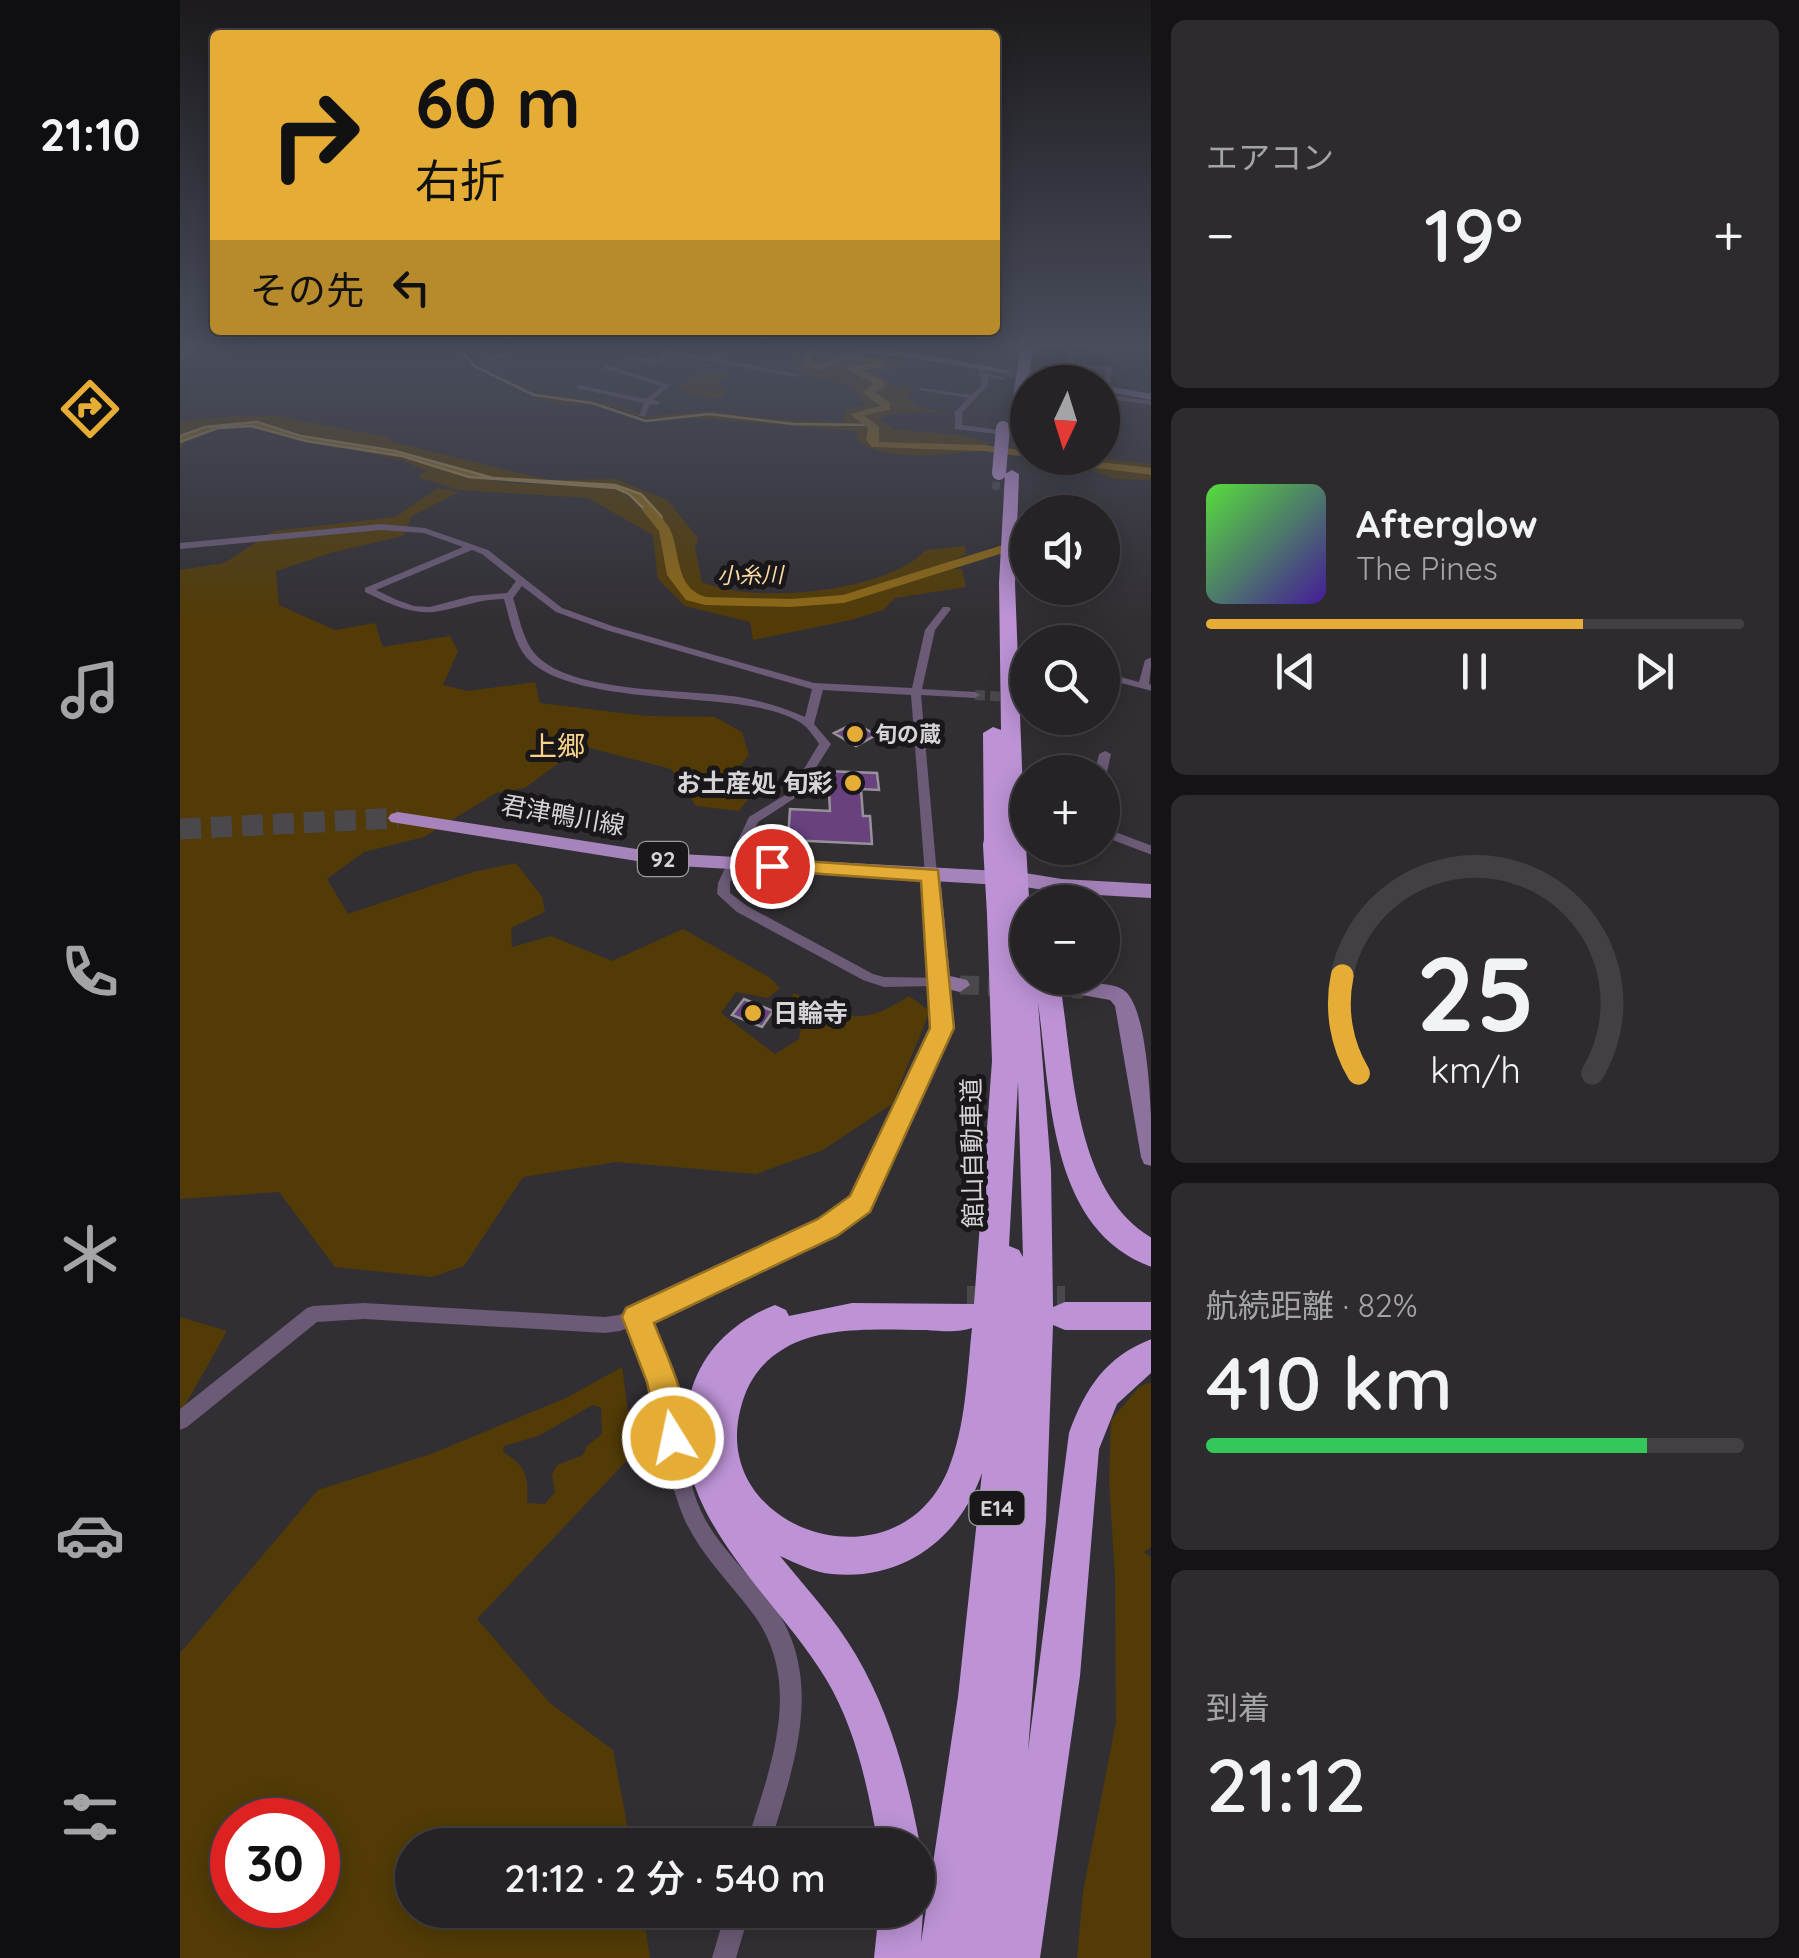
<!DOCTYPE html>
<html lang="ja">
<head>
<meta charset="utf-8">
<style>
	body { margin:0; font-family:Quicksand,"Noto Sans JP",sans-serif; background:#2e2b2f; color:#f1f3f6; height:100vh; display:flex; flex-direction:column; font-size:38px; white-space:nowrap }
	* { box-sizing:border-box; margin:0 }
	p { font-size:32px; color:#a4a4a7 }
	.icon { flex:none; width:55px; height:55px; fill:none; stroke:currentColor; stroke-width:2; stroke-linecap:round; stroke-linejoin:round }
	.map { position:relative; flex:1; overflow:hidden }
	.sheet { display:flex; flex-direction:column; gap:20px; padding:20px; background:#151315; width:648px }
	.sheet>* { flex:none }
	.banner { position:absolute; left:30px; top:30px; width:790px; height:305px; border-radius:10px; box-shadow:0 5px 25px #0003,0 0 0 2px #424044; background:#e5ad36; color:#111; overflow:hidden }
	.needle { width:65px; rotate:184deg }
	.buttons { position:absolute; left:830px; top:365px; display:grid; gap:20px }
	.buttons a { display:grid; place-items:center; width:110px; height:110px; border-radius:50%; background:#262327; box-shadow:0 5px 25px #0003,0 0 0 2px #424044; font-size:50px }
	.speed { position:absolute; left:30px; top:1798px; display:flex; gap:20px; font-size:50px; font-weight:700; text-align:center }
	.speed>* { display:grid; place-content:center; width:130px; height:130px; border-radius:50%; background:#262327; box-shadow:0 5px 25px #0003,0 0 0 2px #424044; line-height:1 }
	.speed .limit { border:15px solid #d22; background:#fff; color:#111 }
	.pin { position:absolute; display:grid; place-items:center; width:85px; height:85px; color:#fff; margin:-42px; border:5px solid #fff; border-radius:50%; box-shadow:0 2px 10px #0007 }
	.me { position:absolute; width:110px; margin:-55px; rotate:350deg; stroke-linejoin:round; filter:drop-shadow(0 0 8px #0008) }
	.turn { display:flex; align-items:center; gap:35px; height:210px; padding:0 40px; font-size:45px }
	.turn .icon { width:130px; height:130px; stroke-width:2.5 }
	.turn b { display:block; font-size:70px; line-height:85px }
	.then { display:flex; align-items:center; height:95px; padding:0 40px; background:#0003; gap:20px; font-size:38px }
	.big { font-size:75px; font-weight:600; line-height:1.1 }
	.sheet .widget { flex:1; display:flex; flex-direction:column; justify-content:center; gap:15px; min-width:0; padding:0 35px; border-radius:15px; background:#2e2b2f }
	.sheet .dial { align-items:center; gap:0 }
	.dial svg { height:260px; overflow:visible; fill:none; stroke:#424044; stroke-width:7; stroke-linecap:round; text-anchor:middle }
	.dial text { fill:#f1f3f6; stroke:none }
	.song { display:flex; align-items:center; gap:30px }
	.cover { width:120px; height:120px; border-radius:15px; background:linear-gradient(135deg,hsl(110 70% 55%),hsl(260 70% 35%)) }
	.played { height:10px; border-radius:5px; background:linear-gradient(90deg,#e5ad36 70%,#424044 70%) }
	.keys { display:flex; justify-content:space-around; direction:ltr }
	.heat { display:flex; justify-content:space-between; align-items:center; font-size:55px; direction:ltr }
	.charge { height:15px; border-radius:8px; background:linear-gradient(90deg,#34c759 82%,#424044 0) }
	.trip { position:absolute; left:215px; top:1828px; width:540px; height:100px; border-radius:50px; background:#262327; box-shadow:0 5px 25px #0003,0 0 0 2px #424044; font-weight:600; line-height:100px; text-align:center }
	main { display:flex; flex:1; min-height:0 }
	.dock { display:flex; flex-direction:column; width:180px; justify-content:space-around; align-items:center; background:#0f0e10; color:#a4a4a7 }
	.dock .icon { width:70px; height:70px }
	.dock .active { color:#e5ad36 }
	.dock b { font-size:45px; color:#f1f3f6 }
	.map>svg:first-child { display:block }
</style>
</head>
<body>
<main>
<nav class="dock">
<b>21:10</b>
<svg class="icon active" aria-label="directions" viewBox="0 0 24 24"><path d="M12 3l9 9-9 9-9-9zM9 14v-3h6M13 9l2 2-2 2"/></svg>
<svg class="icon" aria-label="music" viewBox="0 0 24 24"><path d="M9 18V5l10-2v13"/><circle cx="6" cy="18" r="3"/><circle cx="16" cy="16" r="3"/></svg>
<svg class="icon" aria-label="phone" viewBox="0 0 24 24"><path d="M5 4h4l2 5-3 2q2 4 5 5l2-3 5 2v4C11 20 4 13 5 4z"/></svg>
<svg class="icon" aria-label="climate" viewBox="0 0 24 24"><path d="M12 3v18M4 7l16 10M4 17L20 7"/></svg>
<svg class="icon" aria-label="car" viewBox="0 0 24 24"><path d="M5 17H2v-5l4-1 3-4h7l3 4 3 1v5h-3M9 17h6M6 11h13"/><circle cx="7" cy="17" r="2"/><circle cx="17" cy="17" r="2"/></svg>
<svg class="icon" aria-label="filters" viewBox="0 0 24 24"><path d="M4 7h16M4 17h16"/><circle cx="9" cy="7" r="2"/><circle cx="15" cy="17" r="2"/></svg>
</nav>
<div class="map">
<svg width="972" height="1958" viewBox="0 0 972 1958">
	<rect width="100%" height="100%" fill="#322f34"/>
	<path fill="#523b06" fill-rule="evenodd" d="M626,347l60,5 3,3 30,4 2,8 -27,5 17,14h24l-10,10 15,11 26,5 -49,1 -18,5 13,11 66,6 30,8 -4,7c-37,4 -96,14 -127,-10l1,-6 -4,-3 -160,-13h-49l-35,-12 -48,-1 -30,-9 7,-3 74,11 32,12 64,-5 72,9 62,2 3,-12 20,-5 -12,-14 2,-4 -61,-14v-12l-8,-6 16,-3z
		M540,374l9,1 -10,8 6,9 -4,7 -31,-4 -12,-8 12,-11z
		M54,416h43l110,21 5,5 156,38 68,-1 51,21 31,38 -3,10 7,34c53,23 185,10 224,-32l39,-4 1,8 -23,12 2,3h17l4,18 -71,11 -12,12 -32,10 -98,20 -3,-18 -65,-16 -27,-27 -5,-44 -65,-37 -129,-8 -41,-13 8,-6 -24,-11 -51,-11 2,-5c-28,1 -52,-12 -78,-17 -31,-6 -57,0 -87,7l-8,17v-30zM204,448l109,30 122,7 26,9 20,34 -40,-39 -121,-7 -118,-30z
		M854,458h66l51,6v16l-37,-1 -29,-11 -43,-2z
		M258,488l21,4 -47,24 -9,20 -69,16 -58,19 3,34 56,25 40,-7 8,24 67,-11 8,15 -15,34 25,6 67,-9 5,21 106,13 69,1 27,15 7,23 -28,35 27,9 -9,12 -43,-5 -25,-37 -89,-23 -57,42 -29,5 -72,44 -60,15 -37,27 21,35 125,-42 43,-9 26,34 3,15 -34,16 1,19 39,-11 61,25 71,-32 86,48 11,11 -12,10 -32,-6 -15,21 54,41 24,-15 4,-23 -12,-16 2,-7c53,22 64,37 116,3l21,15 -38,93 -69,46 -67,24 -140,-12 -93,15 -59,89 -32,11 -97,-10 -56,-75 -99,7v-629l44,-7 50,-32 121,-14z
		M0,1317l47,14 -47,83z
		M442,1367l12,86 -157,166 73,84 63,47 18,95h-219v65h231l7,48h-470v-305l138,-163 113,-36 135,-56zM413,1405l8,3 1,26 -15,12 -4,9 -26,10 -5,10 3,17 -10,12 -18,-1c2,-27 -1,-37 -24,-51l1,-6 34,-10zM138,1820v85h-86v-85z
		M971,1382l1,165 -8,5 8,6 -1,400h-74l6,-66 33,-170 -1,-147 -6,-94 2,-61 28,-33z"/>
	<path fill="#8d6815" stroke="#a3884f" stroke-width="2.5" d="M77,422l44,14 94,15 98,27 122,7 26,9 20,22 4,14 -36,-36 -13,-6 -147,-11 -67,-21 -96,-15 -55,-15 -33,2 -38,14v-6l25,-9z"/>
	<g fill="none" stroke-linecap="round" stroke-linejoin="round">
		<path stroke="#a3884f" stroke-width="2.5" d="M277,345l17,21 60,29 58,8 54,18 63,-7 85,10 78,1"/>
		<path fill="#8d6815" fill-rule="evenodd" d="M637,345h11l-18,14 9,5 25,-11 42,8 -4,6 -20,3 21,10 2,7 -10,5 15,11 -1,7 -25,5 15,12v15l105,3 44,6v6l-44,-6 -112,-4 -6,-7 2,-12 -18,-14 30,-8 -18,-14 12,-8 -29,-16 27,-5 -27,-4 -26,11 -17,-6v-8z
			M856,458h28l88,10v7l-111,-14z
			M464,507h8c7,9 17,17 20,27 8,24 5,55 34,63l84,2 53,-4 185,-58v8l-184,58 -54,4 -85,-2 -19,-5 -19,-25 -8,-44 -17,-21z"/>
	</g>
	<path fill="#68417e" stroke="#969299" stroke-width="2.5" d="M675,723l21,12 -20,11 -22,-13z
		M644,771l53,2 2,17 -18,-1 2,27h7l2,28 -84,-4 2,-31 40,2 -1,-19 -10,-1 -1,-15 7,1z
		M564,999l29,12 -11,16 -30,-12z"/>
	<g fill="none" stroke-linecap="round" stroke-linejoin="round">
		<path stroke="#4b484c" stroke-width="8" stroke-dasharray="8 4" stroke-linecap="butt" d="M812,485l26,5"/>
		<path stroke="#4b484c" stroke-width="10" stroke-dasharray="10 5" stroke-linecap="butt" d="M795,695l51,3"/>
		<path stroke="#4b484c" stroke-width="11" stroke-dasharray="11 5" stroke-linecap="butt" d="M827,371l28,5"/>
		<path stroke="#4b484c" stroke-width="19" stroke-dasharray="19 9" stroke-linecap="butt" d="M780,985l123,4"/>
		<path stroke="#4b484c" stroke-width="21" stroke-dasharray="21 10" stroke-linecap="butt" d="M0,829l218,-11"/>
		<path stroke="#4b484c" stroke-width="30" stroke-dasharray="30 15" stroke-linecap="butt" d="M787,1301h98"/>
		<path fill="#6b5b76" fill-rule="evenodd" d="M16,345h7l-23,16v-5z
			M304,345h13l22,6 -26,9 -17,-9zM310,347l18,4 -14,5 -10,-5z
			M448,345h12l68,12 17,-12h7l-17,13 85,17 -3,2 -124,-22 -16,9 -35,-6 2,-3 32,5 10,-7z
			M566,345h7l-6,4h-4z
			M883,345h6l7,19 36,3 -3,23 -6,-1 3,-19 -35,-3z
			M801,364l3,2 2,7 20,5 -3,2 -15,-3v8l-25,27 -1,13 37,5 1,2 -4,2 -41,-5v-17l13,-14 -50,-8 4,-2 50,7 10,-11 -4,-18z
			M423,365h4l63,20 -17,15 6,1v4l-9,-1 -5,12h-6l5,-13 -68,-15 2,-3 68,14 16,-13 -56,-17 -3,-2z
			M922,394l50,7v4l-50,-7z
			M839,434l9,1v4l-9,-1z
			M201,524l44,4 63,22 74,58 50,18 202,57 98,5 13,-58 18,-23h6l2,2 -16,21 -13,59 53,3 5,3 -5,3 -54,-3 16,180 -6,4 -6,-4 -14,-180 -88,-5 -9,34 17,20 -33,52 -40,26 -28,61v10l17,13 126,68 11,3 62,1 2,3 1,47 -83,181 -32,24 -187,86c9,24 21,47 27,72 9,40 10,82 27,120 16,35 47,61 70,91 56,76 23,162 -1,243h-24c24,-77 60,-163 5,-234 -25,-33 -55,-61 -70,-100 -15,-39 -17,-80 -26,-120 -5,-23 -15,-43 -23,-65l-12,5 -15,2 -241,-14 -47,3 -130,105 -7,3v-21l127,-101 6,-2 51,-3 241,14 14,-2 203,-92 32,-24 81,-171 -1,-42 -50,1 -21,-7 -126,-68 -20,-18 1,-11 31,-66 41,-25 29,-48c-4,-6 -9,-13 -14,-18 -13,-11 -34,-16 -50,-19 -59,-12 -180,-6 -224,-45 -17,-15 -21,-43 -27,-63 -27,0 -46,10 -71,13 -25,2 -47,-10 -68,-20v-4l98,-41 -39,-14 -43,-3 -201,19v-6zM292,550l10,4 34,27 -9,12 -36,3 -41,11 -16,-1 -17,-6 -21,-10zM342,586l34,26 50,18 206,59 -7,28c-22,-10 -43,-16 -66,-20 -52,-8 -167,-3 -203,-42 -13,-14 -17,-39 -23,-57z
			M972,657l-3,27 3,1v6l-50,-13v-6l37,10 6,-22z
			M846,695l2,6 -6,-1v-4z
			M925,751l6,3 -4,18 -5,3v-3h-7l4,-18z
			M922,827l50,19v9l-50,-19z
			M546,1910h24l-14,48h-24z"/>
		<path fill="#8c729d" fill-rule="evenodd" d="M618,345l115,7 99,19 -5,3 -94,-16z
			M855,373l35,6 5,3 -44,-4z
			M922,385l50,9v6l-50,-9z
			M751,869l9,6 10,101 17,4 3,5 -10,7 -26,-6 -3,-5 -9,-106z
			M903,982c12,2 29,1 39,7 29,15 30,145 30,177l-8,-2 -3,-7 -26,-151 -5,-6 -34,-6 -3,-5z"/>
		<path fill="#a684bb" fill-rule="evenodd" d="M218,812l264,41 357,19 43,7 90,5v14l-90,-5 -43,-7 -357,-21 -271,-43 -3,-4 3,-4z"/>
		<path fill="#bd93d6" fill-rule="evenodd" d="M841,345h12l-11,84 -7,4 -7,-4z
			M832,470l7,4 -4,109 10,263 -11,7 -10,-5 -17,2 -3,-5 -1,-112 10,-6 8,3 -2,-147 6,-109z
			M819,906l29,5v67h31c15,83 12,212 93,260v29c-104,-37 -101,-174 -114,-264l13,167 2,137 12,-5h87v28h-87l-12,-5 -7,195 -18,231 41,-318c16,-44 37,-77 83,-94v33l-35,32 -18,45 -19,227 -40,282h-166l5,-48h39v-14l5,14 -2,33 37,-246 24,-224c-23,66 -79,108 -150,101 -17,-1 -36,-11 -52,-18 26,32 55,63 76,99 34,58 52,124 64,190l-2,7v-7h-40c-10,-57 -22,-116 -52,-166 -54,-90 -170,-173 -134,-291 13,-40 44,-68 83,-83l11,5 3,6 63,-13 122,1 18,-243 -5,-147zM838,1082l5,175 -4,-7 -10,-4zM792,1328c-5,47 -6,98 -24,142 -51,123 -241,61 -207,-63 7,-26 20,-45 44,-59 40,-23 97,-18 141,-18 15,1 32,3 46,-2z"/>
		<path stroke="#bd93d6" stroke-width="14" d="M819,473l4,-45"/>
		<path stroke="#bd93d6" stroke-width="24" d="M815,845l4,69
			M834,846l4,69"/>
	</g>
	<linearGradient id="sky" x2="0" y2="1"><stop stop-color="#1c1a1d"/><stop offset="0.56" stop-color="#494d5c"/><stop offset="1" stop-color="#494d5c" stop-opacity="0"/></linearGradient>
	<rect width="972" height="619" fill="url(#sky)"/>
	<path fill="#e5ad36" stroke="#957023" stroke-width="2.5" d="M592,859l166,11 16,158 -84,184 -33,24 -183,87c12,31 43,94 30,126l-11,4 -11,-4 -15,-67 -25,-65 4,-9 192,-89 32,-23 80,-168 -9,-147 -156,-11 -3,-4 3,-5z"/>
	<g fill="#e5ad36" stroke="#19171a" stroke-width="4">
		<circle cx="675" cy="734" r="10"/>
		<circle cx="673" cy="783" r="10"/>
		<circle cx="573" cy="1013" r="10"/>
	</g>
	<g text-anchor="middle" stroke-width="10" stroke-linejoin="round" paint-order="stroke">
		<g font-size="22" font-style="italic" fill="#fbdba3" stroke="#19171a">
			<text transform="translate(570 575) rotate(-1)" y="8">小糸川</text>
		</g>
		<g font-size="22" font-weight="bold" fill="#d6d4d7" stroke="#19171a" text-anchor="start">
			<text x="695" y="742">旬の蔵</text>
		</g>
		<g fill="#19171a" stroke="#9d9b9e" stroke-width="2.5">
			<rect x="458" y="842" width="50" height="34" rx="8"/>
			<rect x="789.5" y="1491" width="55" height="34" rx="8"/>
		</g>
		<g font-size="22" font-weight="bold" fill="#d6d4d7">
			<text x="483" y="867">92</text>
			<text x="817" y="1516">E14</text>
		</g>
		<g font-size="25" font-weight="bold" fill="#d6d4d7" stroke="#19171a" text-anchor="end">
			<text x="653" y="792">お土産処 旬彩</text>
			<text x="593" y="1022" text-anchor="start">日輪寺</text>
		</g>
		<g font-size="25" fill="#d6d4d7" stroke="#19171a">
			<text transform="translate(383 815) rotate(10)" y="9">君津鴨川線</text>
			<text transform="translate(792 1153) rotate(-91)" y="9">館山自動車道</text>
		</g>
		<g font-size="28" fill="#fad38b" stroke="#19171a">
			<text x="377" y="756">上郷</text>
		</g>
	</g>
</svg>
<div class="buttons">
<a><svg class="needle" viewBox="-14 -14 28 28"><path d="M0-13l5 13h-10z" fill="#e53935"/><path d="M0 13l5-13h-10z" fill="#a4a4a7"/></svg></a>
<a><svg class="icon" aria-label="sound" viewBox="0 0 24 24"><path d="M4 9h4l5-4v14l-5-4H4zM17 9q2 3 0 6"/></svg></a>
<a><svg class="icon" aria-label="search" viewBox="0 0 24 24"><circle cx="10" cy="10" r="6"/><path d="M15 15l6 6"/></svg></a>
<a>+</a>
<a>−</a>
</div>
<div class="speed"><div class="limit">30</div></div>
<div class="pin" style="left:592px;top:866px;background:#d93025"><svg class="icon" aria-label="arrive" viewBox="0 0 24 24"><path d="M6 21V4h12l-3 4 3 4H6"/></svg></div>
<svg class="me" style="left:493px;top:1438px" viewBox="-20 -20 40 40"><circle r="17" fill="#e5ad36" stroke="#fff" stroke-width="3"/><path d="M0-11L8 9 0 5-8 9z" fill="#fff"/></svg>
<div class="trip">21:12 · 2 分 · 540 m</div>
<div class="banner">
<div class="turn"><svg class="icon" aria-label="right" viewBox="0 0 24 24"><path d="M7 20v-9h11M14 6l5 5-5 5"/></svg><div><b>60 m</b>右折</div></div>
<div class="then">その先<svg class="icon" aria-label="left" viewBox="0 0 24 24"><path d="M17 20v-9H6M10 6l-5 5 5 5"/></svg></div>
</div>
</div>
<section class="sheet">
<div class="widget"><p>エアコン</p>
<div class="heat"><a>−</a><b class="big">19°</b><a>+</a></div>
</div>
<div class="widget">
<div class="song"><i class="cover"></i><div><b>Afterglow</b><p>The Pines</p></div></div>
<div class="played"></div>
<div class="keys"><svg class="icon" aria-label="previous" viewBox="0 0 24 24"><path d="M18 5L8 12l10 7zM5 5v14"/></svg><svg class="icon" aria-label="pause" viewBox="0 0 24 24"><path d="M8 5v14M16 5v14"/></svg><svg class="icon" aria-label="next" viewBox="0 0 24 24"><path d="M6 5l10 7-10 7zM19 5v14"/></svg></div>
</div>
<div class="widget dial"><svg viewBox="0 0 100 80">
<path d="M14 69A42 42 0 1 1 86 69"/>
<path d="M14 69A42 42 0 0 1 9 39" stroke="#e5ad36"/>
<text x="50" y="56" font-size="32" font-weight="700">25</text>
<text x="50" y="72" font-size="11">km/h</text>
</svg></div>
<div class="widget"><p>航続距離 · 82%</p><b class="big">410 km</b><div class="charge"></div></div>
<div class="widget"><p>到着</p><b class="big">21:12</b></div>
</section>
</main>
</body>
</html>
